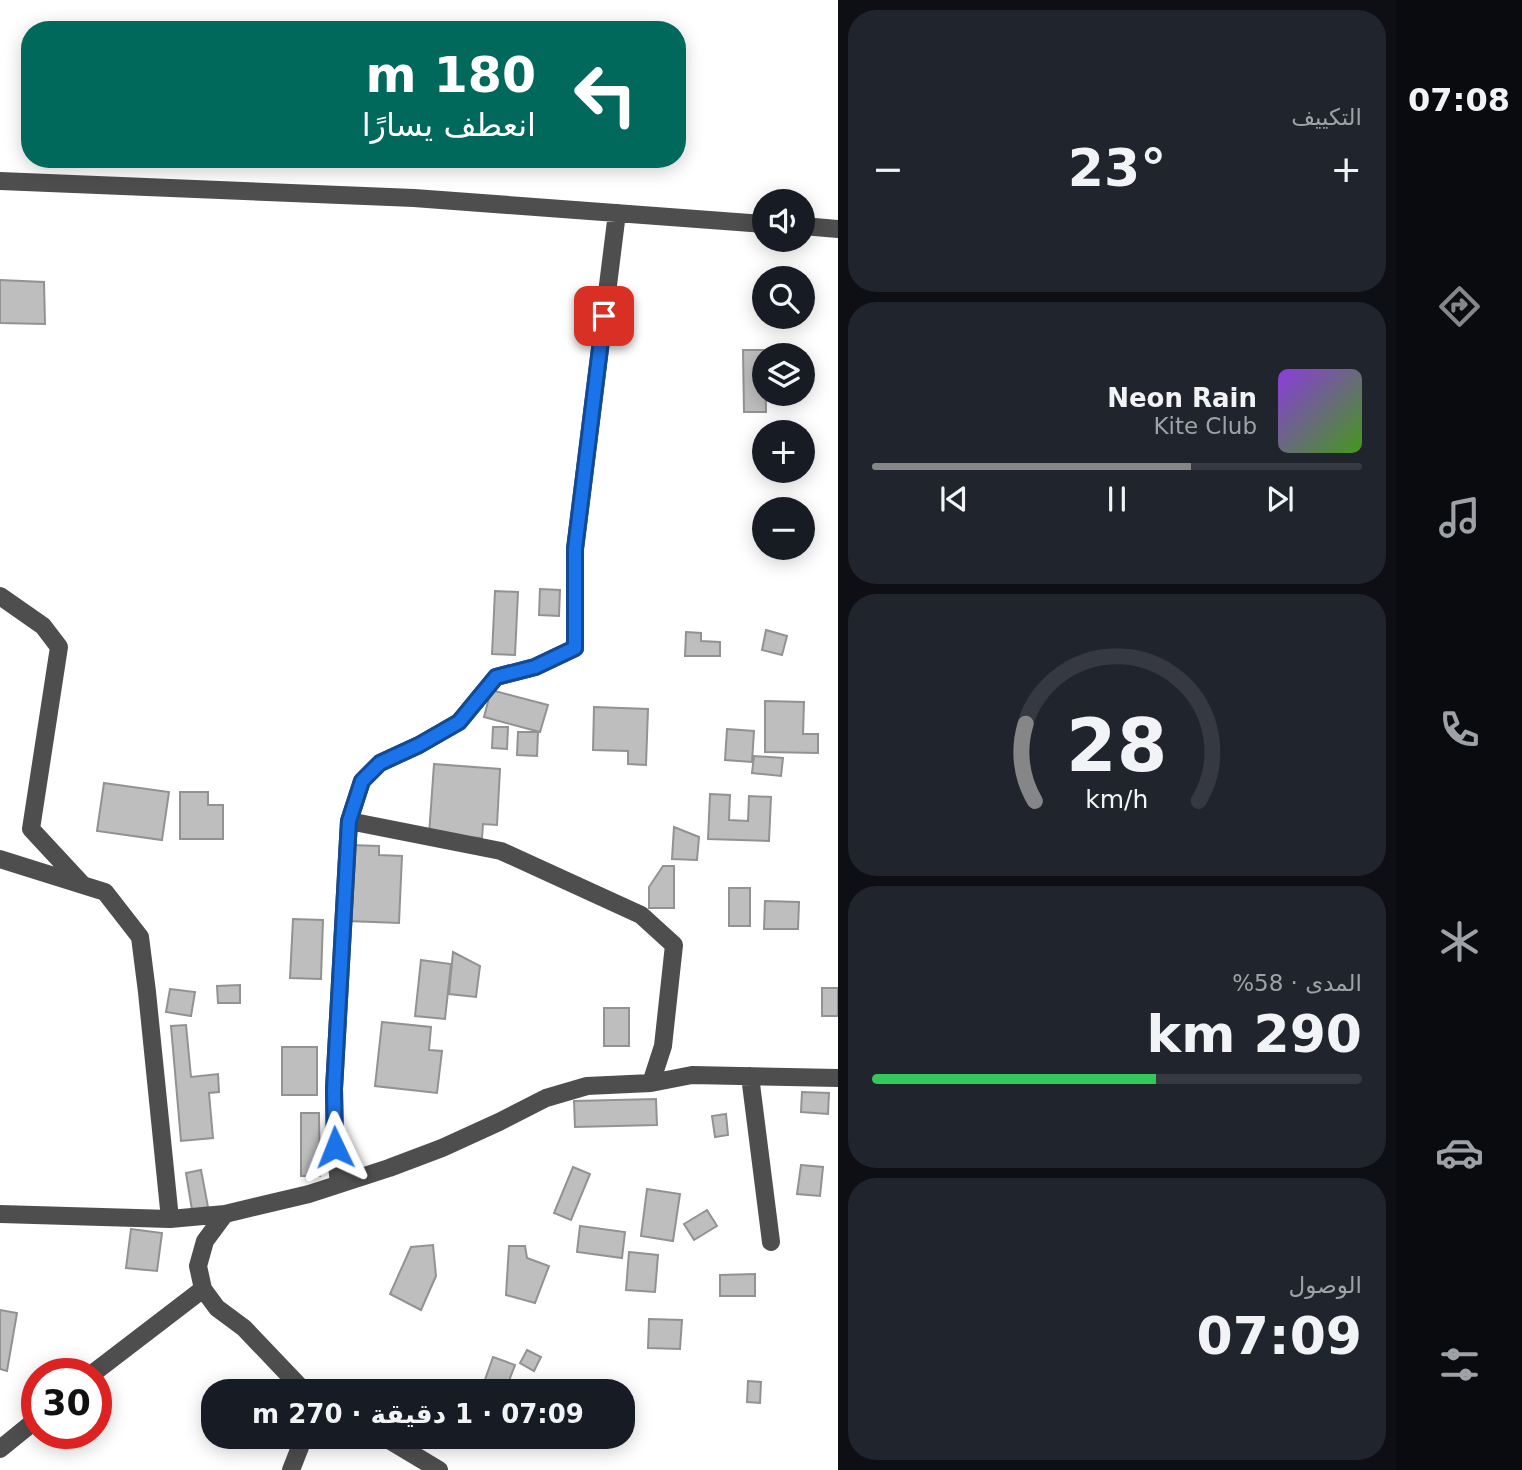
<!DOCTYPE html>
<html lang="ar">
<head>
<meta charset="utf-8">
<style>
	body { margin:0; font-family:"DejaVu Sans",Vazirmatn,sans-serif; background:#20242c; color:#f1f3f6; direction:rtl; height:100vh; display:flex; flex-direction:column; font-size:26px; white-space:nowrap }
	* { box-sizing:border-box; margin:0 }
	p { font-size:23px; color:#9ea1a6 }
	.icon { flex:none; width:38px; height:38px; fill:none; stroke:currentColor; stroke-width:2; stroke-linecap:round; stroke-linejoin:round }
	.map { position:relative; flex:1; overflow:hidden; direction:ltr }
	.panel { display:flex; flex-direction:column; gap:10px; padding:10px; background:#0d0f14; width:558px }
	.panel>* { flex:none }
	.hud { position:absolute; left:21px; top:21px; width:665px; height:147px; border-radius:28px; box-shadow:0 4px 18px #0003; direction:rtl; background:#00695c; color:#fff; overflow:hidden }
	.tools { position:absolute; left:752px; top:189px; display:grid; gap:14px }
	.tools a { display:grid; place-items:center; width:63px; height:63px; border-radius:50%; background:#171b24; box-shadow:0 4px 18px #0003; font-size:35px }
	.speed { position:absolute; left:21px; top:1358px; display:flex; gap:14px; font-size:35px; font-weight:700; text-align:center }
	.speed>* { display:grid; place-content:center; width:91px; height:91px; border-radius:50%; background:#171b24; box-shadow:0 4px 18px #0003; line-height:1 }
	.speed .limit { border:10px solid #d22; background:#fff; color:#111 }
	.pin { position:absolute; display:grid; place-items:center; width:60px; height:60px; color:#fff; margin:-30px; border-radius:14px; box-shadow:0 4px 10px #0006 }
	.me { position:absolute; width:77px; margin:-38px; rotate:358deg; stroke-linejoin:round; filter:drop-shadow(0 0 5px #0008) }
	.turn { display:flex; align-items:center; gap:24px; height:147px; padding:0 35px; font-size:32px }
	.turn .icon { width:91px; height:91px; stroke-width:2.5 }
	.turn b { display:block; font-size:49px; line-height:60px }
	.big { font-size:52px; font-weight:800; line-height:1.1 }
	.panel .card { flex:1; display:flex; flex-direction:column; justify-content:center; gap:10px; min-width:0; padding:0 24px; border-radius:28px; background:#20242c }
	.panel .dial { align-items:center; gap:0 }
	.dial svg { height:182px; overflow:visible; fill:none; stroke:#363941; stroke-width:7; stroke-linecap:round; text-anchor:middle }
	.dial text { fill:#f1f3f6; stroke:none }
	.song { display:flex; align-items:center; gap:21px }
	.cover { width:84px; height:84px; border-radius:10px; background:linear-gradient(135deg,hsl(270 70% 55%),hsl(100 70% 35%)) }
	.played { height:7px; border-radius:4px; background:linear-gradient(90deg,#858687 65%,#363941 65%) }
	.keys { display:flex; justify-content:space-around; direction:ltr }
	.heat { display:flex; justify-content:space-between; align-items:center; font-size:38px; direction:ltr }
	.charge { height:10px; border-radius:5px; background:linear-gradient(90deg,#34c759 58%,#363941 0) }
	.trip { position:absolute; left:201px; top:1379px; width:434px; height:70px; border-radius:28px; background:#171b24; box-shadow:0 4px 18px #0003; font-weight:800; line-height:70px; text-align:center; direction:rtl }
	main { display:flex; flex:1; min-height:0 }
	.tab-bar { display:flex; flex-direction:column; width:126px; justify-content:space-around; align-items:center; background:#090b0e; color:#9ea1a6 }
	.tab-bar .icon { width:49px; height:49px }
	.tab-bar .current { color:#858687 }
	.tab-bar b { font-size:32px; color:#f1f3f6 }
	.map>svg:first-child { display:block }
</style>
</head>
<body>
<main>
<nav class="tab-bar">
<b>07:08</b>
<svg class="icon current" aria-label="directions" viewBox="0 0 24 24"><path d="M12 3l9 9-9 9-9-9zM9 14v-3h6M13 9l2 2-2 2"/></svg>
<svg class="icon" aria-label="music" viewBox="0 0 24 24"><path d="M9 18V5l10-2v13"/><circle cx="6" cy="18" r="3"/><circle cx="16" cy="16" r="3"/></svg>
<svg class="icon" aria-label="phone" viewBox="0 0 24 24"><path d="M5 4h4l2 5-3 2q2 4 5 5l2-3 5 2v4C11 20 4 13 5 4z"/></svg>
<svg class="icon" aria-label="climate" viewBox="0 0 24 24"><path d="M12 3v18M4 7l16 10M4 17L20 7"/></svg>
<svg class="icon" aria-label="car" viewBox="0 0 24 24"><path d="M5 17H2v-5l4-1 3-4h7l3 4 3 1v5h-3M9 17h6M6 11h13"/><circle cx="7" cy="17" r="2"/><circle cx="17" cy="17" r="2"/></svg>
<svg class="icon" aria-label="filters" viewBox="0 0 24 24"><path d="M4 7h16M4 17h16"/><circle cx="9" cy="7" r="2"/><circle cx="15" cy="17" r="2"/></svg>
</nav>
<section class="panel">
<div class="card"><p>التكييف</p>
<div class="heat"><a>−</a><b class="big">23°</b><a>+</a></div>
</div>
<div class="card">
<div class="song"><i class="cover"></i><div><b>Neon Rain</b><p>Kite Club</p></div></div>
<div class="played"></div>
<div class="keys"><svg class="icon" aria-label="previous" viewBox="0 0 24 24"><path d="M18 5L8 12l10 7zM5 5v14"/></svg><svg class="icon" aria-label="pause" viewBox="0 0 24 24"><path d="M8 5v14M16 5v14"/></svg><svg class="icon" aria-label="next" viewBox="0 0 24 24"><path d="M6 5l10 7-10 7zM19 5v14"/></svg></div>
</div>
<div class="card dial"><svg viewBox="0 0 100 80">
<path d="M14 69A42 42 0 1 1 86 69"/>
<path d="M14 69A42 42 0 0 1 10 35" stroke="#858687"/>
<text x="50" y="56" font-size="32" font-weight="700">28</text>
<text x="50" y="72" font-size="11">km/h</text>
</svg></div>
<div class="card"><p>المدى · 58%</p><b class="big">290 km</b><div class="charge"></div></div>
<div class="card"><p>الوصول</p><b class="big">07:09</b></div>
</section>
<div class="map">
<svg width="838" height="1470" viewBox="0 0 838 1470">
	<rect width="100%" height="100%" fill="#fff"/>
	<path fill="#bebebe" stroke="#929292" stroke-width="2" d="M0,280l44,2 1,42 -45,-1z
		M743,350h22l1,62h-22z
		M540,589l20,1 -1,26 -20,-1z
		M495,591l23,1 -3,63 -23,-1z
		M766,630l21,6 -5,19 -20,-5z
		M686,632l15,1v8l19,1v14h-35z
		M491,690l57,15 -8,27 -56,-15z
		M765,701l39,1 -1,32h15v19l-53,-1z
		M594,707l54,2 -2,56 -18,-1v-13l-35,-1z
		M493,727h15l-1,22 -15,-1z
		M727,729l27,2 -2,31 -27,-2z
		M518,732h20l-1,24 -20,-1z
		M754,756l29,2 -2,18 -29,-3z
		M434,764l66,5 -3,56 -14,-1 -1,14 -53,-3z
		M104,783l65,9 -7,48 -65,-9z
		M180,792h28v13h15v34h-43z
		M710,794l20,1 -1,25 19,1 1,-25 22,1 -2,44 -61,-2z
		M674,827l25,10 -2,23 -25,-1z
		M351,845l28,1v9l23,1 -3,67 -52,-2z
		M663,866h11v42h-25v-21z
		M729,888h21v38h-21z
		M765,901l34,1 -1,27h-34z
		M293,919l30,1 -2,59 -31,-1z
		M453,952l27,14 -4,31 -27,-3z
		M421,960l30,4 -6,55 -30,-3z
		M240,985v18h-22l-1,-17z
		M822,988h16v28h-16z
		M170,989l25,3 -4,24 -25,-4z
		M604,1008h25v38h-25z
		M382,1022l49,5 -2,23 13,1 -5,42 -62,-7z
		M186,1025l5,52 27,-3 1,18 -10,1 4,45 -32,3 -10,-115z
		M282,1047h35v48h-35z
		M802,1092l27,1 -1,21 -27,-2z
		M656,1099l1,26 -82,2 -1,-26z
		M301,1113h18l1,63h-19z
		M726,1114l2,21 -13,2 -3,-21z
		M801,1165l22,2 -3,29 -23,-2z
		M573,1167l17,7 -19,46 -17,-7z
		M201,1170l7,37 -16,3 -6,-37z
		M647,1189l33,5 -7,47 -32,-5z
		M707,1210l10,16 -23,14 -10,-16z
		M580,1226l45,6 -3,26 -45,-6z
		M131,1229l31,4 -5,38 -31,-3z
		M433,1245l3,31 -15,34 -31,-16 21,-47z
		M509,1246h16l2,12 22,8 -14,37 -29,-8z
		M629,1252l29,3 -3,37 -29,-2z
		M755,1274v22h-35v-21z
		M0,1310l17,3 -10,58 -7,-2z
		M649,1319l33,1 -2,29 -32,-1z
		M527,1350l14,7 -7,14 -14,-8z
		M493,1357l22,8 -10,26h-24z
		M748,1381l13,1 -1,21 -13,-1z"/>
	<g fill="none" stroke-linecap="round" stroke-linejoin="round">
		<path stroke="#4e4e4e" stroke-width="18" d="M0,181l414,17 351,26
			M803,226l35,3
			M0,596l43,30 16,21 -28,182 52,56
			M349,821l152,30 140,64 33,30 -11,101 -12,37
			M0,859l105,33 35,45 7,55 23,227
			M750,1076l21,166
			M339,1184l-4,-37 -1,-58 15,-268 13,-40 18,-18 39,-18 40,-23 37,-45 39,-10 40,-19v-99l42,-336
			M0,1214l170,5 55,-5 84,-20 80,-26 53,-20 57,-26 47,-24 41,-12 64,-3 41,-8 146,3
			M225,1214l-20,27 -7,25 5,23 14,19 27,20 60,63
			M92,1374l111,-85
			M384,1437l55,33
			M0,1449l37,-30
			M291,1470l13,-33"/>
	</g>
	<g fill="none" stroke-linecap="round" stroke-linejoin="round">
		<defs>
			<path id="route" d="M335,1147l-1,-58 15,-268 13,-40 18,-18 39,-18 40,-23 37,-45 39,-10 40,-19v-99l29,-233"/>
		</defs>
		<use href="#route" stroke="#114b97" stroke-width="18"/>
		<use href="#route" stroke="#1a73e8" stroke-width="12"/>
	</g>
</svg>
<div class="tools">
<a><svg class="icon" aria-label="sound" viewBox="0 0 24 24"><path d="M4 9h4l5-4v14l-5-4H4zM17 9q2 3 0 6"/></svg></a>
<a><svg class="icon" aria-label="search" viewBox="0 0 24 24"><circle cx="10" cy="10" r="6"/><path d="M15 15l6 6"/></svg></a>
<a><svg class="icon" aria-label="layers" viewBox="0 0 24 24"><path d="M12 4l9 5-9 5-9-5zM3 14l9 5 9-5"/></svg></a>
<a>+</a>
<a>−</a>
</div>
<div class="speed"><div class="limit">30</div></div>
<div class="pin" style="left:604px;top:316px;background:#d93025"><svg class="icon" aria-label="arrive" viewBox="0 0 24 24"><path d="M6 21V4h12l-3 4 3 4H6"/></svg></div>
<svg class="me" style="left:335px;top:1147px" viewBox="-20 -20 40 40"><path d="M0-17L14 15 0 8-14 15z" fill="#1a73e8" stroke="#fff" stroke-width="4"/></svg>
<div class="trip">07:09 · 1 دقيقة · 270 m</div>
<div class="hud">
<div class="turn"><svg class="icon" aria-label="left" viewBox="0 0 24 24"><path d="M17 20v-9H6M10 6l-5 5 5 5"/></svg><div><b>180 m</b>انعطف يسارًا</div></div>
</div>
</div>
</main>
</body>
</html>
